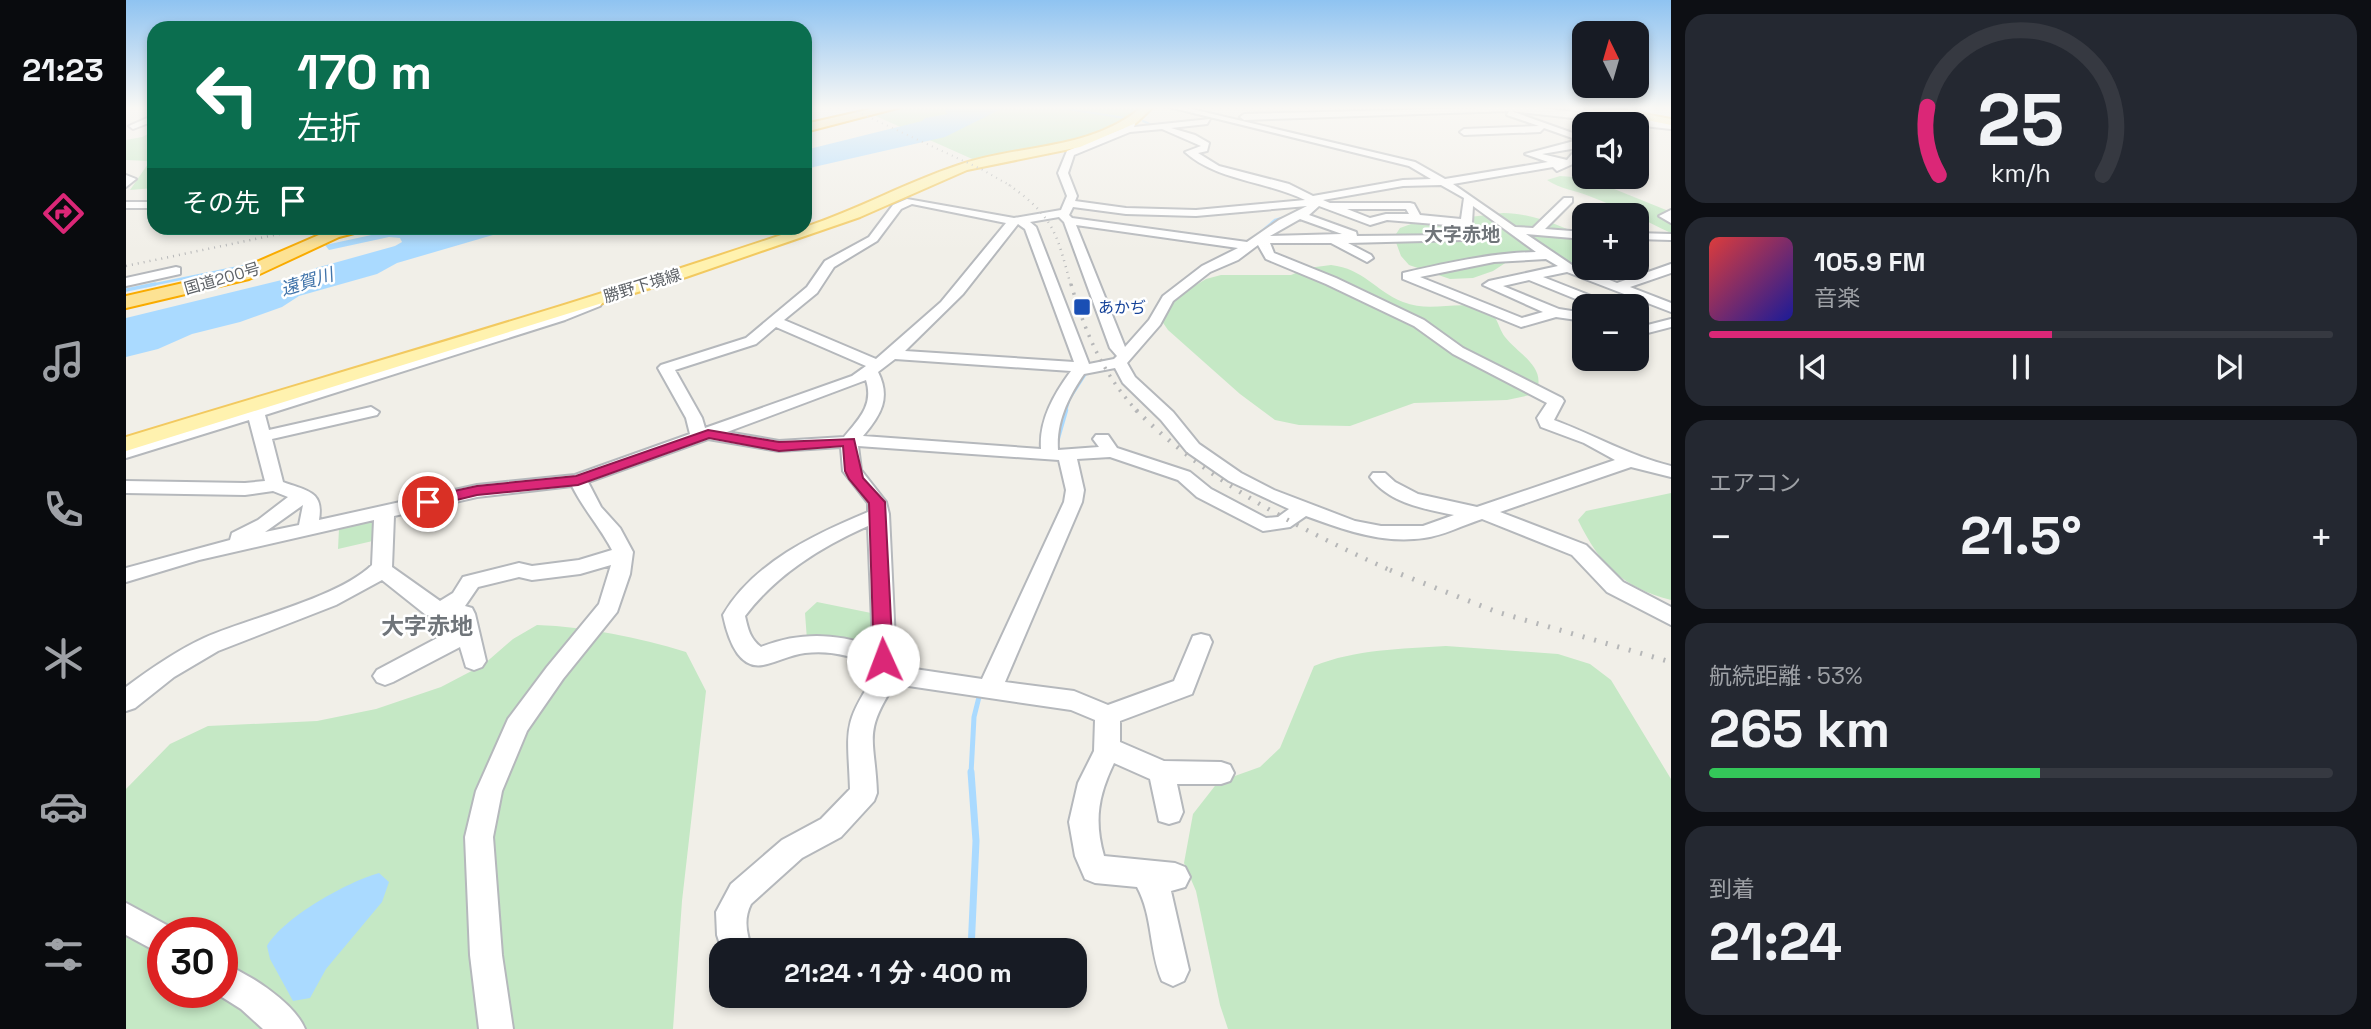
<!DOCTYPE html>
<html lang="ja">
<head>
<meta charset="utf-8">
<style>
	body { margin:0; font-family:"Space Grotesk","Noto Sans JP",sans-serif; background:#242831; color:#f1f3f6; height:100vh; display:flex; flex-direction:column; font-size:26px; white-space:nowrap }
	* { box-sizing:border-box; margin:0 }
	p { font-size:23px; color:#9ea1a6 }
	.icon { flex:none; width:38px; height:38px; fill:none; stroke:currentColor; stroke-width:2; stroke-linecap:round; stroke-linejoin:round }
	.map { position:relative; flex:1; overflow:hidden }
	.sheet { display:flex; flex-direction:column; gap:14px; padding:14px; background:#0d0f14; width:700px }
	.sheet>* { flex:none }
	.banner { position:absolute; left:21px; top:21px; width:665px; height:214px; border-radius:21px; box-shadow:0 4px 10px #0003; background:#0b6e4f; color:#fff; overflow:hidden }
	.needle { width:46px; rotate:355deg }
	.tools { position:absolute; left:1446px; top:21px; display:grid; gap:14px }
	.tools a { display:grid; place-items:center; width:77px; height:77px; border-radius:14px; background:#171b24; box-shadow:0 4px 10px #0003; font-size:35px }
	.speed { position:absolute; left:21px; top:917px; display:flex; gap:14px; font-size:35px; font-weight:700; text-align:center }
	.speed>* { display:grid; place-content:center; width:91px; height:91px; border-radius:50%; background:#171b24; box-shadow:0 4px 10px #0003; line-height:1 }
	.speed .limit { border:10px solid #d22; background:#fff; color:#111 }
	.pin { position:absolute; display:grid; place-items:center; width:60px; height:60px; color:#fff; margin:-30px; border:4px solid #fff; border-radius:50%; box-shadow:0 2px 7px #0007 }
	.me { position:absolute; width:77px; margin:-38px; rotate:358deg; stroke-linejoin:round; filter:drop-shadow(0 0 5px #0008) }
	.turn { display:flex; align-items:center; gap:24px; height:147px; padding:0 35px; font-size:32px }
	.turn .icon { width:91px; height:91px; stroke-width:2.5 }
	.turn b { display:block; font-size:49px; line-height:60px }
	.then { display:flex; align-items:center; height:66px; padding:0 35px; background:#0003; gap:14px; font-size:26px }
	.big { font-size:52px; font-weight:700; line-height:1.1 }
	.sheet .tile { flex:1; display:flex; flex-direction:column; justify-content:center; gap:10px; min-width:0; padding:0 24px; border-radius:21px; background:#242831 }
	.sheet .dial { align-items:center; gap:0 }
	.dial svg { height:182px; overflow:visible; fill:none; stroke:#363941; stroke-width:7; stroke-linecap:round; text-anchor:middle }
	.dial text { fill:#f1f3f6; stroke:none }
	.song { display:flex; align-items:center; gap:21px }
	.cover { width:84px; height:84px; border-radius:10px; background:linear-gradient(135deg,hsl(0 70% 55%),hsl(240 70% 35%)) }
	.played { height:7px; border-radius:4px; background:linear-gradient(90deg,#db2777 55%,#363941 55%) }
	.keys { display:flex; justify-content:space-around; direction:ltr }
	.heat { display:flex; justify-content:space-between; align-items:center; font-size:38px; direction:ltr }
	.charge { height:10px; border-radius:5px; background:linear-gradient(90deg,#34c759 53%,#363941 0) }
	.trip { position:absolute; left:583px; top:938px; width:378px; height:70px; border-radius:21px; background:#171b24; box-shadow:0 4px 10px #0003; font-weight:700; line-height:70px; text-align:center }
	main { display:flex; flex:1; min-height:0 }
	.menu { display:flex; flex-direction:column; width:126px; justify-content:space-around; align-items:center; background:#090b0e; color:#9ea1a6 }
	.menu .icon { width:49px; height:49px }
	.menu .active { color:#db2777 }
	.menu b { font-size:32px; color:#f1f3f6 }
	.map>svg:first-child { display:block }
</style>
</head>
<body>
<main>
<nav class="menu">
<b>21:23</b>
<svg class="icon active" aria-label="directions" viewBox="0 0 24 24"><path d="M12 3l9 9-9 9-9-9zM9 14v-3h6M13 9l2 2-2 2"/></svg>
<svg class="icon" aria-label="music" viewBox="0 0 24 24"><path d="M9 18V5l10-2v13"/><circle cx="6" cy="18" r="3"/><circle cx="16" cy="16" r="3"/></svg>
<svg class="icon" aria-label="phone" viewBox="0 0 24 24"><path d="M5 4h4l2 5-3 2q2 4 5 5l2-3 5 2v4C11 20 4 13 5 4z"/></svg>
<svg class="icon" aria-label="climate" viewBox="0 0 24 24"><path d="M12 3v18M4 7l16 10M4 17L20 7"/></svg>
<svg class="icon" aria-label="car" viewBox="0 0 24 24"><path d="M5 17H2v-5l4-1 3-4h7l3 4 3 1v5h-3M9 17h6M6 11h13"/><circle cx="7" cy="17" r="2"/><circle cx="17" cy="17" r="2"/></svg>
<svg class="icon" aria-label="filters" viewBox="0 0 24 24"><path d="M4 7h16M4 17h16"/><circle cx="9" cy="7" r="2"/><circle cx="15" cy="17" r="2"/></svg>
</nav>
<div class="map">
<svg width="1545" height="1029" viewBox="0 0 1545 1029">
	<rect width="100%" height="100%" fill="#f1efe8"/>
	<path fill="#c5e8c5" fill-rule="evenodd" d="M776,107h242l-11,11 -59,26 -95,18 -110,-49z
		M28,131v57l-24,2 20,-29 -24,-1v-20l16,-3z
		M1434,176l27,2 84,34v21c-27,-13 -53,-26 -82,-37 -14,-6 -29,-7 -42,-16z
		M1377,213c29,0 54,12 81,23v32h34l-32,1 -37,-10 -36,-1 -20,13 -20,7 -23,1 -41,-14 -8,-9 -7,-19 6,-9 11,-4z
		M1205,265c33,4 43,25 72,37 28,11 53,-2 80,6 15,5 14,18 22,29 13,17 44,31 30,57l-28,6 -93,3 -64,23 -51,-1 -24,-5 -35,-26 -72,-64 -9,-13 4,-12 43,-26 15,-4h70l17,-7z
		M1545,493v107c-49,-13 -71,-35 -93,-80l8,-9z
		M251,519v21l-39,9 1,-20z
		M691,602l59,12 3,33 -72,-7 -2,-27z
		M411,625c51,2 100,12 149,27l20,39 -24,210 -9,128h-547v-240l44,-45 38,-18 109,-5 59,-12 65,-22 42,-22 30,-26zM37,933h59v59h-59z
		M1320,646l112,8 32,10 21,16 60,99v250h-443l-8,-24 -24,-114 -12,-28 9,-49 25,-32 42,-15 20,-19 34,-82c42,-17 87,-17 132,-20z"/>
	<path fill="#aadaff" d="M825,107h54l-60,30 -140,32v-19l117,-29 3,-3 23,-4 -4,-3z
		M278,228h113l-120,35 -20,11 -78,22 -17,11 -42,15 -48,12 -34,15 -32,8v-39l168,-41 22,-9 79,-22 7,-4 -2,-4 -11,-1 -60,13 -4,-5z
		M253,873l10,9 -7,20 -56,67 -16,29 -17,3 -23,-42 -3,-13c17,-29 80,-64 112,-73z"/>
	<g fill="none" stroke-linecap="round" stroke-linejoin="round">
		<path stroke="#aadaff" stroke-width="2" d="M929,107l70,11
			M1017,121l13,6"/>
		<path stroke="#aadaff" stroke-width="2.5" d="M1124,241l25,-21 14,-4
			M20,286l98,-20"/>
		<path stroke="#aadaff" stroke-width="3.5" d="M0,290l29,-6
			M939,412l4,-13 18,-28"/>
		<path stroke="#aadaff" stroke-width="4.5" d="M931,441l9,-31"/>
		<path stroke="#aadaff" stroke-width="5" d="M845,774l3,-57 6,-24"/>
		<path stroke="#aadaff" stroke-width="7" d="M845,950l5,-109 -5,-69"/>
		<defs>
			<path id="minor" d="M1043,107h14l232,55 30,17 103,-17 -23,-8 53,-14 -34,-12 -4,4 -76,3 -4,-3 4,-3 75,-3 -32,-11 2,-4 -265,9 -4,-3 4,-3 286,-7 141,16v6l-160,-18 73,26 -1,17 -8,9 -18,8 -4,-4 -100,17 62,43 18,1 31,-30h8v4l-27,27 39,3v7l-58,-5 46,31 45,18 54,-19v9l-41,14 41,16v9l-104,-40 -24,5 66,26 2,3h-18l-64,-26 -26,6 56,23 25,4v8l-28,-4 -35,10 -118,-48v-6c43,-10 88,-20 133,-21l-63,-46 -1,17 -9,17 -115,3 23,12 2,3 -6,4 -36,-19h-61l4,10 62,25 88,42 39,28 99,50 2,3 -10,19c40,15 76,36 117,46v11l-40,-10 -131,45 86,33 37,37 48,25v18l-64,-33 -35,-37 -90,-36c-19,6 -39,17 -58,19 -42,6 -80,-8 -118,-22l-16,11 -27,4 -66,-34 -19,-17 -68,-23 -33,2 7,31 -2,12 -77,180 69,9 34,14 66,-24 19,-45 8,-2 8,2 3,6 -20,52 -72,27v21l44,19 57,1 9,3 4,8 -4,8 -9,3h-44l6,28 -4,9 -10,3 -10,-3 -9,-42 -36,-16c-16,33 -20,58 -10,93l71,7 10,4 5,10 -5,10 -14,4 18,79 -5,11 -11,5 -11,-5c-13,-30 -9,-65 -25,-94l-42,-4 -10,-4 -10,-23 -6,-34 9,-39 16,-32 1,-31 -24,-10 -176,-26c-33,50 -20,54 -18,109l-3,8 -33,36 -39,21 -51,46c-8,16 -4,30 1,46h-30l-5,-15 -1,-23 15,-28 51,-44 39,-21 29,-30c-2,-59 -9,-64 27,-116l-4,-7c-22,-11 -44,-16 -68,-13 -15,2 -28,9 -42,12 -26,5 -36,-31 -40,-50 30,-52 92,-81 145,-103v-9l-25,-32 -2,-24 -62,4 -71,-12 -120,43 13,25 19,21 13,24 -3,22 -13,38 -54,67 -36,52 -25,60 -9,46 9,118 11,74h-34l-9,-74 -5,-118 11,-46 32,-72 39,-52 52,-63 12,-39 -31,9 -48,6 -13,-3 -41,10 -13,19 7,2 3,6 11,47 -4,6 -8,3 -8,-3 -6,-20 -67,35 -8,3 -8,-3 -4,-6 4,-6 79,-42 -2,-9 -28,-4 -44,-35 -46,25 -118,46 -44,26 -39,31 -9,3v-24c24,-18 50,-36 78,-49 45,-20 134,-40 168,-73l2,-45 -175,40 -73,22v-14l104,-28 2,-7 26,-13 30,-23 -15,-6 -28,4 -119,-2v-12l119,2 20,-2 -16,-61 -123,38v-11l429,-133 40,-15 7,4 -2,3 -35,14 -300,95 4,15 102,-23 8,5 -2,3 -105,24 11,43c24,9 41,9 36,38l158,-35 98,-10 115,-41 -4,-16 -28,-50 3,-3 85,-27 61,-51 18,-26 44,-24 24,-32 14,-6 107,19 47,-8 6,-14 -9,-23 9,-22 57,-23 8,-10 4,3 -2,6 76,-8 -3,5 -36,4 24,7 14,8 -2,8 -9,2 21,13 70,18 24,12 90,-16 28,-1 -22,-13zM1036,129l39,17 -16,6c32,29 82,29 120,48l-109,10 -70,-2 -51,-7 2,-5 -9,-23 6,-18 56,-23zM1451,148l-10,12 -25,-6zM1315,185l23,13 -3,21 -41,-4 -6,-11 -4,-1h-80l-7,-3 80,-14zM786,204l94,19 -65,79 -65,57 -92,-39 33,-27 17,-26 43,-26 24,-32zM1181,206l-28,14 -32,22 -175,-24 -3,-3 4,-8 53,7 70,2zM1193,206l51,19 17,-5 72,6 -4,9 -98,1 -1,-4 -47,-17zM1221,209h59l3,5h-23l-16,4zM933,217l5,5 46,126 7,8 -3,3 -25,5 -53,-137 -6,-5zM1174,219l42,15 -72,2zM892,224l7,5 49,133 -169,-11 58,-57zM950,225l162,23 -36,18 -39,30 -14,24 -24,27zM1132,245l8,14 60,25 88,42 39,28 94,49 -10,15 4,9 43,16 31,17 -138,47 -59,-13 -23,-12 -10,-9h-12l-3,4c19,26 54,32 84,38l-31,11h-42l-26,-5 -81,-31 -33,-17 -42,-29 -26,-32 -38,-35 -8,-14 33,-38 13,-24 37,-29 28,-12zM1420,259l12,7 -69,15 -6,4 60,27 -21,6 -102,-41 74,-15zM650,327l90,39 -14,10 -147,52 -3,-10 -27,-48 81,-26zM769,359l176,12c-17,23 -32,49 -30,78l-178,-13c18,-21 28,-38 15,-64zM989,368l8,15 38,37 26,32 42,29 60,28 -11,8 -12,1 -55,-29 -21,-17 -73,-24 -9,-13h-12l-3,4 6,8 -41,3c-2,-29 11,-54 26,-76zM740,380c8,25 -7,39 -22,57l-65,4 -52,-9zM732,446l201,14 7,30 -2,12 -82,177 -74,-11 -12,-6 -7,-148 -3,-12 -25,-32zM446,486c12,24 28,41 40,64l-33,10 -47,6 -13,-3 -56,14 -10,16 -13,8 -48,-34 2,-51 83,-19zM177,505l-4,20 -34,7zM742,526l5,120c-39,-13 -74,-14 -112,1 -11,-8 -13,-18 -16,-31 32,-42 76,-69 123,-90z
				M28,115v6l-21,8 -4,-3z
				M0,175l10,4 -10,8z
				M0,202h28v6h-28z
				M1545,210v13l-12,-7z
				M1510,233l35,1v6l-35,-1z
				M50,267l4,1v6l-54,12v-8z
				M1545,319v8l-35,9v-8z
				M0,903l48,26 1,4h-12v22l-37,-20z
				M96,963c27,11 72,39 83,66h-42l-22,-20 -27,-17h8z"/>
			<path id="major" d="M1016,107h11l-17,16 -56,24 -113,23 -107,47 -174,60 -560,174v-14c226,-69 456,-134 679,-210 52,-17 102,-45 154,-62 61,-21 131,-14 183,-58z
				M1459,107h22l64,12v6z"/>
			<path id="highway" d="M754,107h21l-96,25v-8z
				M209,228h25l-2,4 -19,5 -90,42 -123,29v-12l110,-25z"/>
		</defs>
		<use href="#minor" stroke="#b5b8bc" stroke-width="4"/>
		<use href="#major" stroke="#f2c960" stroke-width="4"/>
		<use href="#highway" stroke="#f9ab00" stroke-width="4"/>
		<use href="#minor" fill="#fff" fill-rule="evenodd"/>
		<use href="#major" fill="#fff2af" fill-rule="evenodd"/>
		<use href="#highway" fill="#fde293" fill-rule="evenodd"/>
		<path stroke="#b6b7b8" stroke-width="2" stroke-dasharray="1 4.5" stroke-linecap="butt" d="M721,107l134,62 30,17"/>
		<path stroke="#b6b7b8" stroke-width="2.5" stroke-dasharray="1 5" stroke-linecap="butt" d="M883,185c46,32 48,50 62,101
			M0,266l182,-38"/>
		<path stroke="#b6b7b8" stroke-width="3.5" stroke-dasharray="2 7" stroke-linecap="butt" d="M945,284c14,48 32,91 67,128"/>
		<path stroke="#b6b7b8" stroke-width="4.5" stroke-dasharray="2 9" stroke-linecap="butt" d="M1010,410c73,73 165,120 258,162"/>
		<path stroke="#b6b7b8" stroke-width="5" stroke-dasharray="2 10" stroke-linecap="butt" d="M1264,570l107,42 174,50"/>
	</g>
	<linearGradient id="sky" x2="0" y2="1"><stop stop-color="#8fc3f1"/><stop offset="0.43" stop-color="#f9f8f5"/><stop offset="1" stop-color="#f9f8f5" stop-opacity="0"/></linearGradient>
	<rect width="1545" height="251" fill="url(#sky)"/>
	<path fill="#db2777" stroke="#8e194d" stroke-width="2" d="M582,430l71,12 75,-3 9,39 22,24 8,158 -3,5 -7,2 -6,-2 -3,-5 -5,-157 -20,-24 -4,-8 -2,-25 -64,5 -70,-13 -131,47 -101,10 -49,12 -8,-5 2,-4 55,-12 99,-10z"/>
	<rect fill="#1a4fb4" stroke="#fff" stroke-width="2.5" x="947" y="298" width="18" height="18" rx="3.5"/>
	<g text-anchor="middle" stroke-width="5" stroke-linejoin="round" paint-order="stroke">
		<g font-size="16" fill="#5f6368" stroke="#fff">
			<text transform="translate(96 278) rotate(-16)" y="6">国道200号</text>
			<text transform="translate(516 285) rotate(-17)" y="6">勝野下境線</text>
		</g>
		<g font-size="16" fill="#164399" stroke="#fff" text-anchor="start">
			<text x="972" y="313">あかぢ</text>
		</g>
		<g font-size="18" font-style="italic" fill="#4174aa" stroke="#fff">
			<text transform="translate(181 282) rotate(-17)" y="6">遠賀川</text>
		</g>
		<g font-size="19" font-weight="bold" fill="#70757a" stroke="#fff">
			<text x="1336" y="241">大字赤地</text>
		</g>
		<g font-size="23" font-weight="bold" fill="#70757a" stroke="#fff">
			<text x="301" y="634">大字赤地</text>
		</g>
	</g>
</svg>
<div class="tools">
<a><svg class="needle" viewBox="-14 -14 28 28"><path d="M0-13l5 13h-10z" fill="#e53935"/><path d="M0 13l5-13h-10z" fill="#9ea1a6"/></svg></a>
<a><svg class="icon" aria-label="sound" viewBox="0 0 24 24"><path d="M4 9h4l5-4v14l-5-4H4zM17 9q2 3 0 6"/></svg></a>
<a>+</a>
<a>−</a>
</div>
<div class="speed"><div class="limit">30</div></div>
<div class="pin" style="left:302px;top:502px;background:#d93025"><svg class="icon" aria-label="arrive" viewBox="0 0 24 24"><path d="M6 21V4h12l-3 4 3 4H6"/></svg></div>
<svg class="me" style="left:757px;top:660px" viewBox="-20 -20 40 40"><circle r="19" fill="#fff"/><path d="M0-13L10 11 0 6-10 11z" fill="#db2777"/></svg>
<div class="trip">21:24 · 1 分 · 400 m</div>
<div class="banner">
<div class="turn"><svg class="icon" aria-label="left" viewBox="0 0 24 24"><path d="M17 20v-9H6M10 6l-5 5 5 5"/></svg><div><b>170 m</b>左折</div></div>
<div class="then">その先<svg class="icon" aria-label="arrive" viewBox="0 0 24 24"><path d="M6 21V4h12l-3 4 3 4H6"/></svg></div>
</div>
</div>
<section class="sheet">
<div class="tile dial"><svg viewBox="0 0 100 80">
<path d="M14 69A42 42 0 1 1 86 69"/>
<path d="M14 69A42 42 0 0 1 9 39" stroke="#db2777"/>
<text x="50" y="56" font-size="32" font-weight="700">25</text>
<text x="50" y="72" font-size="11">km/h</text>
</svg></div>
<div class="tile">
<div class="song"><i class="cover"></i><div><b>105.9 FM</b><p>音楽</p></div></div>
<div class="played"></div>
<div class="keys"><svg class="icon" aria-label="previous" viewBox="0 0 24 24"><path d="M18 5L8 12l10 7zM5 5v14"/></svg><svg class="icon" aria-label="pause" viewBox="0 0 24 24"><path d="M8 5v14M16 5v14"/></svg><svg class="icon" aria-label="next" viewBox="0 0 24 24"><path d="M6 5l10 7-10 7zM19 5v14"/></svg></div>
</div>
<div class="tile"><p>エアコン</p>
<div class="heat"><a>−</a><b class="big">21.5°</b><a>+</a></div>
</div>
<div class="tile"><p>航続距離 · 53%</p><b class="big">265 km</b><div class="charge"></div></div>
<div class="tile"><p>到着</p><b class="big">21:24</b></div>
</section>
</main>
</body>
</html>
